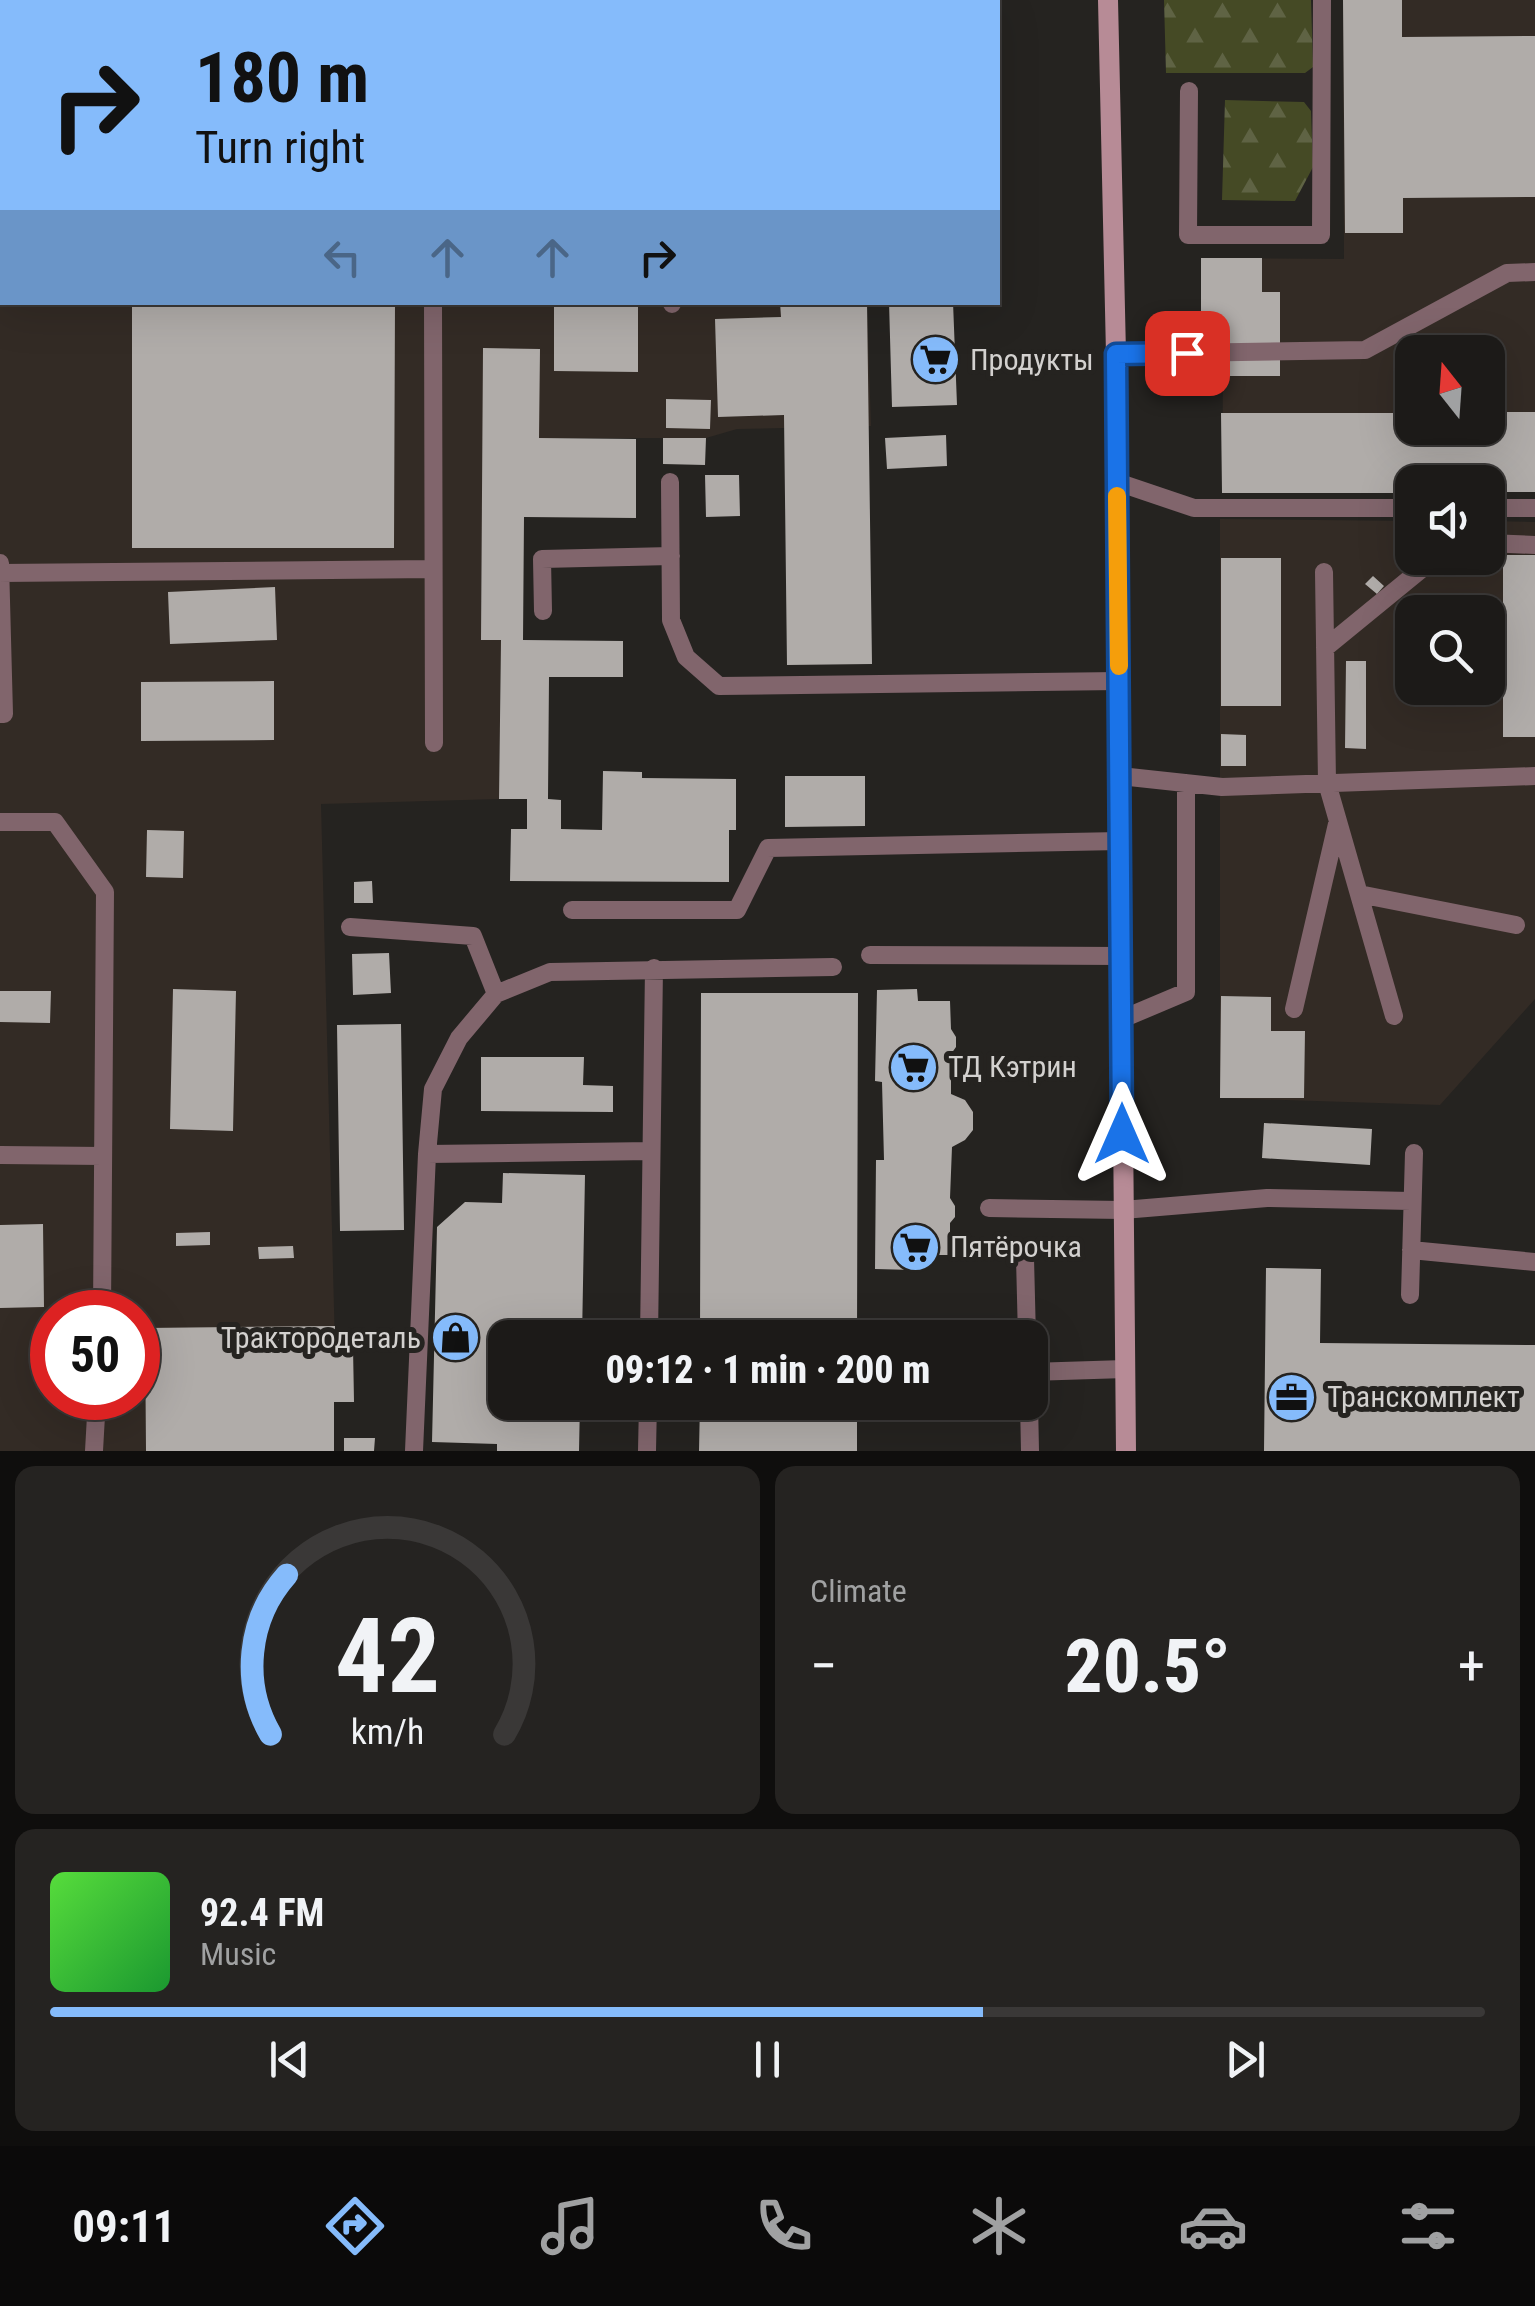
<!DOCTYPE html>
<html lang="en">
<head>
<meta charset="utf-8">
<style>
	body { margin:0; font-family:"Roboto Condensed",sans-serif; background:#252321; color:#f1f3f6; height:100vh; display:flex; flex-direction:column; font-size:38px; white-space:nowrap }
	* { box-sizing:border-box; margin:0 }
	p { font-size:32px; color:#a0a1a2 }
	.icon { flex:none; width:55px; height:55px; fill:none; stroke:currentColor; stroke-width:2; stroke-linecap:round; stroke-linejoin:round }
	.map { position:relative; height:1451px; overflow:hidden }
	.sheet { display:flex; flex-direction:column; gap:15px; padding:15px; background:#0f0e0d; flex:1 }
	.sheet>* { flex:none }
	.banner { position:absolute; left:0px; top:0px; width:1000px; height:305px; box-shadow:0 10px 40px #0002,0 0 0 2px #3a3837; background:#85bbfb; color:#111; overflow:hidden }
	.needle { width:65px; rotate:343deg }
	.buttons { position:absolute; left:1395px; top:335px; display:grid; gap:20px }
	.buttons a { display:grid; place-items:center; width:110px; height:110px; border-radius:20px; background:#1c1a18; box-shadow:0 10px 40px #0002,0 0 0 2px #3a3837; font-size:50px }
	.speed { position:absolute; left:30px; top:1290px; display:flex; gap:20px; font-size:50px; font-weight:700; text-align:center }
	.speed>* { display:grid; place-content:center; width:130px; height:130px; border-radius:50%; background:#1c1a18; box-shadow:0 10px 40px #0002,0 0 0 2px #3a3837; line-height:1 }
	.speed .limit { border:15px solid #d22; background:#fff; color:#111 }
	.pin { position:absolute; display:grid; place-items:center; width:85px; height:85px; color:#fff; margin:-42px; border-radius:20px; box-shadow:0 5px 15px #0006 }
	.me { position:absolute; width:110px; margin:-55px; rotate:0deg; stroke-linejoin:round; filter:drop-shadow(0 0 8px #0008) }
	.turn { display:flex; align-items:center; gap:35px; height:210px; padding:0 30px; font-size:45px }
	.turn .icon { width:130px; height:130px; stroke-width:2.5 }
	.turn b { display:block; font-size:70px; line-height:85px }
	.lanes { display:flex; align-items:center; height:95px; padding:0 30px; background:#0003; justify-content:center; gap:50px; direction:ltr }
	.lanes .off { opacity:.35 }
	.big { font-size:75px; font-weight:800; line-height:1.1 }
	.sheet .card { flex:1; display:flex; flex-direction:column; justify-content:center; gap:15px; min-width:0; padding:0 35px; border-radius:20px; background:#252321 }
	.sheet .dial { align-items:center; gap:0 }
	.dial svg { height:260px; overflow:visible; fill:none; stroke:#3a3837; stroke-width:7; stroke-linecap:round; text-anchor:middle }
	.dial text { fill:#f1f3f6; stroke:none }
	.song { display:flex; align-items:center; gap:30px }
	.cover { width:120px; height:120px; border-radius:15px; background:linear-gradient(135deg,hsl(110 70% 55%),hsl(130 70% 35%)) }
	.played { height:10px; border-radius:5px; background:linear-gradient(90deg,#85bbfb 65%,#3a3837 65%) }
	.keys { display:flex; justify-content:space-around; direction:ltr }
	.heat { display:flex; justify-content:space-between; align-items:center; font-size:55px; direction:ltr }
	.sheet .tiles { flex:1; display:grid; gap:15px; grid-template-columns:1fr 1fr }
	.card:last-child { grid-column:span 2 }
	.trip { position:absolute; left:488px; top:1320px; width:560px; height:100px; border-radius:20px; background:#1c1a18; box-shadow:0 10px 40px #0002,0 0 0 2px #3a3837; font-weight:800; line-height:100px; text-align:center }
	.tabs { display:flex; height:160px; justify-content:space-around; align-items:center; background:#0b0a0a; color:#a0a1a2 }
	.tabs .icon { width:70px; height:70px }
	.tabs .on { color:#85bbfb }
	.tabs b { font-size:45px; color:#f1f3f6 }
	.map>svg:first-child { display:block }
</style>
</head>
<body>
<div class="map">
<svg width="1535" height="1451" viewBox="0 0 1535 1451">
	<defs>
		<pattern id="forest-firs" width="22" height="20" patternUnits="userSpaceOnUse" patternTransform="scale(2.5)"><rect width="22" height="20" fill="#454a25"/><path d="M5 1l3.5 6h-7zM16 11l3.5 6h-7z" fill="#5f6344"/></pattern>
	</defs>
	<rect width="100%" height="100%" fill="#252320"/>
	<path fill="#332b25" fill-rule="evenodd" d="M0,0h488l-486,2v300l865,1 4,123 -134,3 -31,9h-223l-2,201 20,1 -2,159 -178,5 14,543 18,1 1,54h-20v49h-334zM52,1312h86v86h-86z
		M1343,0h192v492h-47v-10h-76v11h-190l1,-117h-22v-118l143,1zM1412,352h76v76h-76z
		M1220,519l192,2v37h76v-37l47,1v477l-95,106 -220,-7zM1412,612h76v76h-76z"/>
	<path fill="url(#forest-firs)" d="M1164,0h147l2,67 -8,6h-139z
		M1225,100l79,2 7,9 2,56 -18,34 -73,-1z"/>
	<path fill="#b0aca9" d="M1343,0h59v37l133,-1v161l-132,1v35h-58z
		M1201,258h61v34h18v84h-79z
		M132,302h263l-1,246h-262z
		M554,302h84v70l-84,-1z
		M780,302h87l5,362 -85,1 -3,-250 -66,2 -3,-98 66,-2z
		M889,302h64l4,103 -65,2z
		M483,348l57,1 -1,89 97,1v79l-112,-1 -1,123 100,1v36h-74l-1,122 13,1v29l41,1 1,-59 39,1v6l94,1v51h-7v52l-219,-1 1,-52h16v-30h-28l2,-159h-20z
		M666,399l45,1 -1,29 -44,-1z
		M1488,412h47v80h-47v-10h-76v11h-190l-1,-80h191v15h76z
		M946,435l1,31 -60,3 -2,-31z
		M663,438h43l-1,27 -42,-1z
		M705,475h34l1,41 -34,1z
		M1503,555h32v182h-32z
		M1221,558h60v148h-60z
		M1373,576l11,10 -7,8 -12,-10z
		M275,587l2,53 -107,4 -2,-52z
		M1346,661h20v88l-21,-1z
		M274,681v59l-133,1v-59z
		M1221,734l25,1v31h-25z
		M785,776h80v50l-80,1z
		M147,830l37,1 -1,47 -37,-1z
		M372,881l1,22h-19v-21z
		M389,953l2,40 -38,2 -1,-41z
		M173,989l63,2 -3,140 -63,-2z
		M917,989l1,12h32l1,28 5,8v10l-5,7v40l14,6 8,12v18l-8,10 -13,7 -2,51 5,8v11l-5,6v32h-37v15l-38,-1 1,-109h8l-2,-78 -7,-1 2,-91z
		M0,991h51l-1,32 -50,-1z
		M701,993h157l-1,345h-157z
		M1221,996l50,1v34h34l-1,67h-84z
		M401,1024l3,206 -64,1 -3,-206z
		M481,1057h103l-1,28 30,1v26l-132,-1z
		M1264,1123l108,6 -2,36 -108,-7z
		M503,1173l82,2 -3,163h-77v64h75l-1,49h-82v-7l-65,-2 5,-215 28,-25 37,1z
		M43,1224l1,83 -44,1v-83z
		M210,1232v13l-34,1v-13z
		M293,1246l1,12 -35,1 -1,-12z
		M1266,1268l55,1 -1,74 215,2v106h-271z
		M335,1326v22h18l1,54h-20v49h-188l-1,-123z
		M700,1402h157v49h-158z
		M344,1438h31l-1,13h-30z"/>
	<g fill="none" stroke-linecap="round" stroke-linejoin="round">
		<path stroke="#81656c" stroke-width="18" d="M433,0v2
			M503,0v2
			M713,0v2
			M1189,91l-1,144h133l1,-235
			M433,302l1,441
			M672,304v-2
			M1116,354l249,-4 142,-77 28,-1
			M670,482l1,138 15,37 33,29 400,-5
			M1117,482l77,26h218
			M1488,508h47
			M1488,543l47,2
			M1324,572l3,211 67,233
			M0,573l433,-4
			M543,611l-1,-52 129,-3
			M1325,648l110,-90
			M0,714h4l-4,-151
			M1120,776l102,11 313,-11
			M0,822h55l50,70 -3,420
			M1359,894l157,31
			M572,910h165l31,-62 352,-7
			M350,927l123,9 23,58
			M870,955l251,1
			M1294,1009l43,-185
			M1122,1019l64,-27v-209
			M427,1154l224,-3
			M0,1155l103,1
			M989,1208l134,2 144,-12 144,3
			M1411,1250l124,12
			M1025,1258l2,80
			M1410,1295l4,-142
			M649,1338l5,-370
			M1030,1372l95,-3
			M1029,1402l1,49
			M94,1451l3,-53
			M414,1451l13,-297 6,-65 26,-51 37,-44 54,-22 283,-5
			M647,1451l1,-49"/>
		<path stroke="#b78b96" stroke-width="20" d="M1108,0l8,354 10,1097"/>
	</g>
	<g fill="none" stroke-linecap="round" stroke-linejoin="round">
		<defs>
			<path id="route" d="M1122,1134l-6,-780 71,-1"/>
		</defs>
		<use href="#route" stroke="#114b97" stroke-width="25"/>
		<use href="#route" stroke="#1a73e8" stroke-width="18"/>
		<path stroke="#f59e0b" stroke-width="18" d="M1117,496l2,170"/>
	</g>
	<defs>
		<symbol id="supermarket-disc" viewBox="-11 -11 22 22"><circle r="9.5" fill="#85bbfb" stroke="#252320"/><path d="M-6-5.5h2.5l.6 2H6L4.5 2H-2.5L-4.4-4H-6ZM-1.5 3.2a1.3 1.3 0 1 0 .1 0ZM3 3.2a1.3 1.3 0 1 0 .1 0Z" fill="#111"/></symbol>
		<symbol id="shop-disc" viewBox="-11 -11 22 22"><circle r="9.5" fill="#85bbfb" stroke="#252320"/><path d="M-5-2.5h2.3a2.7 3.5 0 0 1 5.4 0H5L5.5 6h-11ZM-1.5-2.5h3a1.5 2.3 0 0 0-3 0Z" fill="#111"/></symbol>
		<symbol id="office-disc" viewBox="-11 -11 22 22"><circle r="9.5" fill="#85bbfb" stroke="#252320"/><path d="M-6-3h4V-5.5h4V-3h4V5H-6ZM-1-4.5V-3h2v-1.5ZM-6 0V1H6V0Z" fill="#111"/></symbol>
	</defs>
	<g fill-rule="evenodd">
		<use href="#supermarket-disc" x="908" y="332" width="55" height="55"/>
		<use href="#supermarket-disc" x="886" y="1040" width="55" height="55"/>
		<use href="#supermarket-disc" x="888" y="1220" width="55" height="55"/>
		<use href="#shop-disc" x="428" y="1310" width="55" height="55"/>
		<use href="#office-disc" x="1264" y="1370" width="55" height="55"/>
	</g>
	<g text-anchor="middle" stroke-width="10" stroke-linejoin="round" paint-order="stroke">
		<g font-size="30" fill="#d3d1cf" stroke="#252320" text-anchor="start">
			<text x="970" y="370">Продукты</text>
			<text x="948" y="1077">ТД Кэтрин</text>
			<text x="950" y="1257">Пятёрочка</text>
			<text x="421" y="1348" text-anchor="end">Трактородеталь</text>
			<text x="1327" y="1407">Транскомплект</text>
		</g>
	</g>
</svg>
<div class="buttons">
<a><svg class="needle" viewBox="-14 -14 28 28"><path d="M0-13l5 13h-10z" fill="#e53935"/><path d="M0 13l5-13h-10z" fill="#a0a1a2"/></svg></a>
<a><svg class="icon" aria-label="sound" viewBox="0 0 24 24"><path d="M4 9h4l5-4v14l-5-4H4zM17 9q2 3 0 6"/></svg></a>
<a><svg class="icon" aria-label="search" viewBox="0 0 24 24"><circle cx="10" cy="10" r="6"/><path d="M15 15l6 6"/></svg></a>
</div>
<div class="speed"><div class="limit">50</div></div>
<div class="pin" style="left:1187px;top:353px;background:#d93025"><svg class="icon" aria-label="arrive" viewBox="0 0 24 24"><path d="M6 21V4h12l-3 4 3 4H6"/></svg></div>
<svg class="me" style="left:1122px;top:1134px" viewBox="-20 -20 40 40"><path d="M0-17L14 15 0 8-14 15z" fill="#1a73e8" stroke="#fff" stroke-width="4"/></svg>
<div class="trip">09:12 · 1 min · 200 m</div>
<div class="banner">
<div class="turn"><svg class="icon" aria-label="right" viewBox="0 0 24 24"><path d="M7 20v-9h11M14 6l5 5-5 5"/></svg><div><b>180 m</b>Turn right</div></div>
<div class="lanes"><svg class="icon off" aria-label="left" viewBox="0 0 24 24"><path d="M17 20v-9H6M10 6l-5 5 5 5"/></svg><svg class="icon off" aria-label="ahead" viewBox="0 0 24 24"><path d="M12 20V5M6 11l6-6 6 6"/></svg><svg class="icon off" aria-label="ahead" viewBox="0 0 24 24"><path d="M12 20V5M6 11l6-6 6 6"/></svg><svg class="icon" aria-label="right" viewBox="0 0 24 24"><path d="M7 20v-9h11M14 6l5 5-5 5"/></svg></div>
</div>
</div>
<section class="sheet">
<div class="tiles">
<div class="card dial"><svg viewBox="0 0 100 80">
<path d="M14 69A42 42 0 1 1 86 69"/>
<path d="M14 69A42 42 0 0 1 19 20" stroke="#85bbfb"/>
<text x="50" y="56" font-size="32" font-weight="700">42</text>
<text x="50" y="72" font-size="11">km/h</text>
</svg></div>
<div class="card"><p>Climate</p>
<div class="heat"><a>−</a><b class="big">20.5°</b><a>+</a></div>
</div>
<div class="card">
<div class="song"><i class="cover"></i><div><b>92.4 FM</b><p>Music</p></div></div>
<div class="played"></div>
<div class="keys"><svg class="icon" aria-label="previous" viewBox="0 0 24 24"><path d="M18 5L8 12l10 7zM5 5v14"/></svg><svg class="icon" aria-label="pause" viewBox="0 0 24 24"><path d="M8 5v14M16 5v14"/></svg><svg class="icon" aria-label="next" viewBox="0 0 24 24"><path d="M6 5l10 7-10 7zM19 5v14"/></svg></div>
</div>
</div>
</section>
<nav class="tabs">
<b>09:11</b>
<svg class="icon on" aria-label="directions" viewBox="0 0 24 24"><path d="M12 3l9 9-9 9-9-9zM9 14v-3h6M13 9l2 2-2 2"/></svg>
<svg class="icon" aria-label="music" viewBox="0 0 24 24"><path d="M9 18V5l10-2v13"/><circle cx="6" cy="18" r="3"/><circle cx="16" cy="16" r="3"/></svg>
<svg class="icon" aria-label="phone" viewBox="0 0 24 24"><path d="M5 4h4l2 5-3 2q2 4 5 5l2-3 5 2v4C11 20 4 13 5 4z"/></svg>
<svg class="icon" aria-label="climate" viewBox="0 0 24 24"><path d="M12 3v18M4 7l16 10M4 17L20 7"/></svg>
<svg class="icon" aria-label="car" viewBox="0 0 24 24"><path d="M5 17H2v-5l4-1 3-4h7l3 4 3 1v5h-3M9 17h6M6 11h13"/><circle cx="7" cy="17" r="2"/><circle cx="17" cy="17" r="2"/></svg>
<svg class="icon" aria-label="filters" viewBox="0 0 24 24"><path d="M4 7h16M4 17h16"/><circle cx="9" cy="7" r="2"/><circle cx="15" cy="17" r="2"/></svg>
</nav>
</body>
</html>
